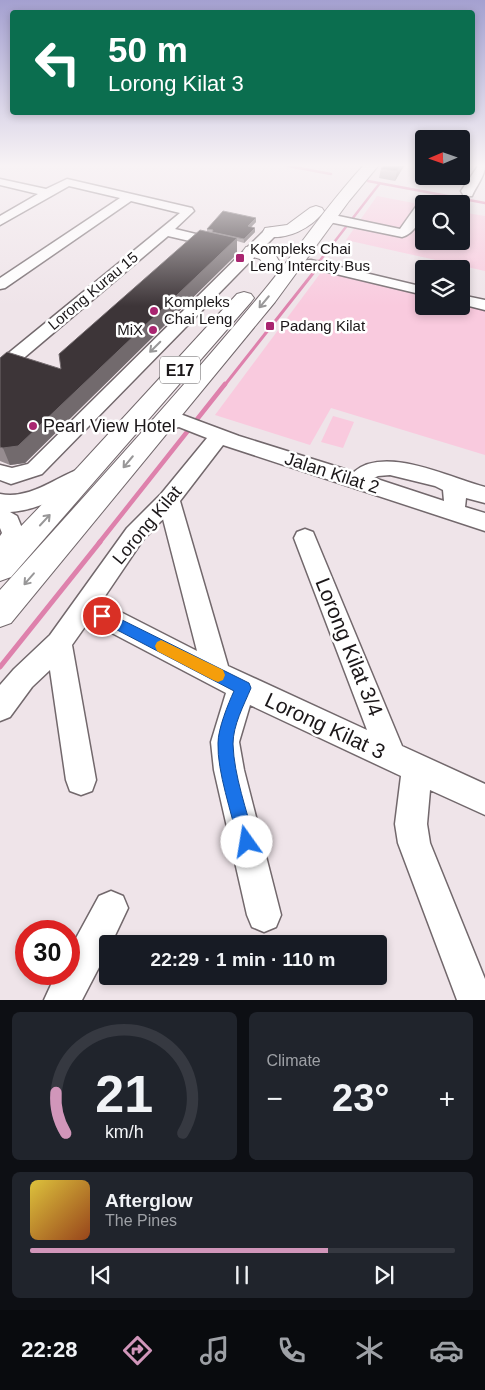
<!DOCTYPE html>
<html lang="en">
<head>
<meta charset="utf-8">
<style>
	body { margin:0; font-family:Helvetica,sans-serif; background:#20242c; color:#f1f3f6; height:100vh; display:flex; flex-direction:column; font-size:19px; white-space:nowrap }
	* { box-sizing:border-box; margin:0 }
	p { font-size:16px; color:#9ea1a6 }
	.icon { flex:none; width:28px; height:28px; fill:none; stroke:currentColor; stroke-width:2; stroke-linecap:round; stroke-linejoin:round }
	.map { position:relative; height:1000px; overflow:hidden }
	.sheet { display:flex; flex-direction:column; gap:12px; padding:12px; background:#0d0f14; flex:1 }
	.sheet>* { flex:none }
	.top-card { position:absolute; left:10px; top:10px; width:465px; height:105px; border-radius:5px; box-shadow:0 2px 8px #0003; background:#0b6e4f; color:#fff; overflow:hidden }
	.needle { width:32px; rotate:268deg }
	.controls { position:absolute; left:415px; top:130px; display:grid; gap:10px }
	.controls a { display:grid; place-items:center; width:55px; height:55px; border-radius:5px; background:#171b24; box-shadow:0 2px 8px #0003; font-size:25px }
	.speed { position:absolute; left:15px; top:920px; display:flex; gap:10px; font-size:25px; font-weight:700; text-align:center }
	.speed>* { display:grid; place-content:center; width:65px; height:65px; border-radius:50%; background:#171b24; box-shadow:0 2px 8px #0003; line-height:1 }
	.speed .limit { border:8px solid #d22; background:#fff; color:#111 }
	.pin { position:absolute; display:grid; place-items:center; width:42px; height:42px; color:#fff; margin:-21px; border:2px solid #fff; border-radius:50%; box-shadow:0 1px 5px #0007 }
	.me { position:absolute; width:55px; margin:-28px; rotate:347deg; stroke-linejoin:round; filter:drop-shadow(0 0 4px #0008) }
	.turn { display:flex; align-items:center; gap:18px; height:105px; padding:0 15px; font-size:22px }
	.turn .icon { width:65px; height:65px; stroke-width:2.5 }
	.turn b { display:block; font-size:35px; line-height:42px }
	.big { font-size:38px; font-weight:800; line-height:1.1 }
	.sheet .card { flex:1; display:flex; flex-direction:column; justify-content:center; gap:8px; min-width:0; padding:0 18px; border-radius:8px; background:#20242c }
	.sheet .dial { align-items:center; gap:0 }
	.dial svg { height:130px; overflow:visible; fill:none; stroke:#363941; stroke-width:7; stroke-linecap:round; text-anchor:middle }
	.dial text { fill:#f1f3f6; stroke:none }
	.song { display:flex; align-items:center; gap:15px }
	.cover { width:60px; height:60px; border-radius:8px; background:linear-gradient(135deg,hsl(50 70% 55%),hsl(20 70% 35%)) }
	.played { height:5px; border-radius:2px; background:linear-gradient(90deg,#d196ba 70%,#363941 70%) }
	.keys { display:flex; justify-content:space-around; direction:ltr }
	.heat { display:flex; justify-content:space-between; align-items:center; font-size:28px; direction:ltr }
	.sheet .tiles { flex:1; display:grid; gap:12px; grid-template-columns:1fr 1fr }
	.card:last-child { grid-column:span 2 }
	.trip { position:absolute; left:99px; top:935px; width:288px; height:50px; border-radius:5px; background:#171b24; box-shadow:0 2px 8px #0003; font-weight:800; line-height:50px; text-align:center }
	.tabs { display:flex; height:80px; justify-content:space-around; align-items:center; background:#090b0e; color:#9ea1a6 }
	.tabs .icon { width:35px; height:35px }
	.tabs .current { color:#d196ba }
	.tabs b { font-size:22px; color:#f1f3f6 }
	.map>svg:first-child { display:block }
</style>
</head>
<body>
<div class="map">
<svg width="485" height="1000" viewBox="0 0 485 1000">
	<rect width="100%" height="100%" fill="#efe4e9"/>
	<path fill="#f9cade" d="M377,196l47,9v36h37v-29l24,4v55l-139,-31z
		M322,271l102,24v11h37v-3l24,6v146l-154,-47 -21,37 -95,-30z
		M333,416l21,6 -11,26 -22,-6z"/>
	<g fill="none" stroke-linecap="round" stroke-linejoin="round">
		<path stroke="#de81ac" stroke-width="2.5" d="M288,166l43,8
			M368,181l117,22
			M318,263l62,-80"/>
		<path stroke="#de81ac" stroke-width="3" d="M224,386l90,-114 4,-11"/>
		<path stroke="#de81ac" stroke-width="4.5" d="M99,543l126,-159"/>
		<path stroke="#de81ac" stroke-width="5" d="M0,667l100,-125"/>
		<defs>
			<path id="minor" d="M478,166h7c0,10 -10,22 -13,30h-8l-3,-5z
				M0,179l46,10 21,-10 125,29 2,3 -19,18 50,12 2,3 -7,4 -52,-12 -162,137 -6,1v-14l180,-147 -49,-12 -126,87 -5,1v-11l120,-80 -51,-12 -69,39v-9l38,-22 -38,-9z
				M421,204l3,1c0,12 -10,29 -22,32l-73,-15 -6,-4 6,-4 71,15 17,-24z
				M271,228l6,4 -1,3 -234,239 -31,10 -11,-4v-15l12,3 16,-4 238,-235z
				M311,260l113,27v8l-113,-27 -16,1 -7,-4 7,-4z
				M461,295l24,5v10l-24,-6z
				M180,414l59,22 115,36c31,-27 96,6 131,15v16l-19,-5 -1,9 20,6v18l-262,-86 -43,56 48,165 139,64 -73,-192 3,-6 8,-3 8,3 89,214 83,38v31l-55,-25 -3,34 3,19 55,136v21h-28l-59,-157 -3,-19 6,-48 -151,-71 -11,37 5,28 37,145 -5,12 -12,5 -12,-5 -5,-12 -33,-145 -3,-28 15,-49 -137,-72 -17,24 24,135 -4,11 -11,4 -11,-4 -4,-11 -16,-110 -18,17 -22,30 -10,4v-36l14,-16 36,-34 77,-107 34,-34 46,-56 -28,-11 -19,4 -7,-1 -2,-5 2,-5zM390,475l45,11 8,4 1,11 -70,-23 4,-2zM163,519l34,132 -96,-49 42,-62z
				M85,467l7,3 3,5 -3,5c-26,14 -52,30 -82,32l7,4 7,17 -16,31 -8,3v-31l2,-3 -2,-5v-34c32,6 56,-18 85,-27z
				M111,891l12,5 5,12 -17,36h-3v6l-26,50h-38l12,-26h13v-23l30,-55z"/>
			<path id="highway" d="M363,166h15l-29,35 -74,101 -264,321 -11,4v-37c88,-98 177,-195 261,-296 35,-42 65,-88 102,-128z
				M316,206l6,2 2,3c-12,17 -38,30 -59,25l-2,-4 2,-4 22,-3 23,-17z
				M252,246l21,5 9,15 -3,4 -6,1 -6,-1 -7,-11 -14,-4 -3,-4 3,-4z
				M244,292l7,2 3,4 -3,4 -240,275 -11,4v-33l78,-81 159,-173z"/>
		</defs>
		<use href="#minor" stroke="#72686c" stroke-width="3"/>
		<use href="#highway" stroke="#72686c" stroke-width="2"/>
		<use href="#minor" fill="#fff" fill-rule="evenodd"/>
		<use href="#highway" fill="#fff" fill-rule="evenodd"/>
	</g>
	<path fill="#968c90" d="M383,166h21l-9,15 -16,-3 2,-9z
		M256,222l-5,5 4,1v4l-11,11 -7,-2v13l-212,209 -15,2 -10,-4v-103l61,11 146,-138v-2z"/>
	<path fill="#726a6d" d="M401,166h3l-9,15 2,-10z
		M256,218v4l-8,8v-4z
		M255,228v4l-11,11v-4z
		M237,238v16l-212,209 -15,2 -7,-17z"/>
	<path fill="#3d3538" stroke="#726a6d" d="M383,166h18l-4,5 -16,-2z
		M223,211l33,7 -8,8 7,2 -11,11 -32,-7 1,-2 -6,-1z
		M200,230l37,8 -219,208 -15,2 -3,-1v-89l7,-6 54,17 -2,-15z"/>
	<defs><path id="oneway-shaft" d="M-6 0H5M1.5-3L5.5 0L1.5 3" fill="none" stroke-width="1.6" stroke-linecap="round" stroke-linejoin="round" transform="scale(1.25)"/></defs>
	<g stroke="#989798">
		<use href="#oneway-shaft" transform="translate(264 302) rotate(130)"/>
		<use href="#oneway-shaft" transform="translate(155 347) rotate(135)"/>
		<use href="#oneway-shaft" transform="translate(128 462) rotate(130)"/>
		<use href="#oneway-shaft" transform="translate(45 520) rotate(-47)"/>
		<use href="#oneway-shaft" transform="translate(29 579) rotate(131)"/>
	</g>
	<linearGradient id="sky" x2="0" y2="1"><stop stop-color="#a4a0d0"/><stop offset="0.54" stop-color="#f8f3f5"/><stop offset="1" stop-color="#f8f3f5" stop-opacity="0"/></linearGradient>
	<rect width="485" height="306" fill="url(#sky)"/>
	<path fill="#1a73e8" stroke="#114b97" d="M102,610l147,73 2,5c-7,17 -18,37 -18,56 1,32 14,67 22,98l-2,6 -6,3 -6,-3 -3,-6c-6,-29 -21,-70 -20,-99 0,-14 10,-39 16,-52l-136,-71 -2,-4 2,-5z"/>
	<path fill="#f59e0b" d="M161,640l62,30 2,5 -2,5 -5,2 -5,-2 -56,-29 -2,-5 2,-4z"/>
	<g fill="#a92570" stroke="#fff" stroke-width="2">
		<rect x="235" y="253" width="10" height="10" rx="2.5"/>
		<circle cx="154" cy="311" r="5"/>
		<rect x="265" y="321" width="10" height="10" rx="2.5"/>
		<circle cx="153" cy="330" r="5"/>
		<circle cx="33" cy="426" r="5"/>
	</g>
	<g text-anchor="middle" stroke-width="5" stroke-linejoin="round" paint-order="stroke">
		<g font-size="15" fill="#1b1719" stroke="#fff" text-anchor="start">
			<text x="250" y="254">Kompleks Chai<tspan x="250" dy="17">Leng Intercity Bus</tspan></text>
			<text x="164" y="307">Kompleks<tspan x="164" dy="17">Chai Leng</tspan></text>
			<text x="280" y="331">Padang Kilat</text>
			<text x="143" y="335" text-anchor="end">MiX</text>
		</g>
		<g font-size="15" fill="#1b1719" stroke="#fff">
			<text transform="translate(93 291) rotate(-40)" y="5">Lorong Kurau 15</text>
		</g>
		<rect fill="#fff" stroke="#5f5d5e" stroke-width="1" x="160" y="356.5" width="40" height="27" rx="4"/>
		<g font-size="16" font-weight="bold" fill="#1b1719">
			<text x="180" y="376">E17</text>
		</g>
		<g font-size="18" fill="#1b1719" stroke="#fff" text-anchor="start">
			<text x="43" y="432">Pearl View Hotel</text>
		</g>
		<g font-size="18" fill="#1b1719" stroke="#fff">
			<text transform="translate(332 473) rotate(18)" y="6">Jalan Kilat 2</text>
			<text transform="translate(147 525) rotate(-50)" y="6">Lorong Kilat</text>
		</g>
		<g font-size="21" fill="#1b1719" stroke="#fff">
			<text transform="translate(349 647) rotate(68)" y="7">Lorong Kilat 3/4</text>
			<text transform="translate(325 726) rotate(25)" y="7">Lorong Kilat 3</text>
		</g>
	</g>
</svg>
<div class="controls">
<a><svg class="needle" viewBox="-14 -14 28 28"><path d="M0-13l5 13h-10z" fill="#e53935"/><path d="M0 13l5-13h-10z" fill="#9ea1a6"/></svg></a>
<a><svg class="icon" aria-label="search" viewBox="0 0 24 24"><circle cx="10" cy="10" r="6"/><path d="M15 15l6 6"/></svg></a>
<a><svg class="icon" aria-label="layers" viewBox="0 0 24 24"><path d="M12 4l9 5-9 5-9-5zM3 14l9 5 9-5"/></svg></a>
</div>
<div class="speed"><div class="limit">30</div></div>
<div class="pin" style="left:102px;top:616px;background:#d93025"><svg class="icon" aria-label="arrive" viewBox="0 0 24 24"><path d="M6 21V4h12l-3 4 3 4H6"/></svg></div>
<svg class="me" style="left:247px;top:842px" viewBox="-20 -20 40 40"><circle r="19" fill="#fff"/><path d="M0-13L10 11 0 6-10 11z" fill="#1a73e8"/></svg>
<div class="trip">22:29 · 1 min · 110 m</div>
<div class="top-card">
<div class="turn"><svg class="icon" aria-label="left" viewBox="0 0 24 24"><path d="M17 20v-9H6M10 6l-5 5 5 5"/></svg><div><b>50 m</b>Lorong Kilat 3</div></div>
</div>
</div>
<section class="sheet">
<div class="tiles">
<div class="card dial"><svg viewBox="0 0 100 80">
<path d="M14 69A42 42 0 1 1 86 69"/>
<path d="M14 69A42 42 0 0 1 8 44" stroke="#d196ba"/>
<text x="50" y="56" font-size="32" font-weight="700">21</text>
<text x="50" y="72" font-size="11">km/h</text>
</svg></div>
<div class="card"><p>Climate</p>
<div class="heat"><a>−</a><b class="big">23°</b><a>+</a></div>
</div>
<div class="card">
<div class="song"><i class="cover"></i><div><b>Afterglow</b><p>The Pines</p></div></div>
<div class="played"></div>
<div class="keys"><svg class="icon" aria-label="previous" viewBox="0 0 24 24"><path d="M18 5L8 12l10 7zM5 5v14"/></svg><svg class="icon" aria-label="pause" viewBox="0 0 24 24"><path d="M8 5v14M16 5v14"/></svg><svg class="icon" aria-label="next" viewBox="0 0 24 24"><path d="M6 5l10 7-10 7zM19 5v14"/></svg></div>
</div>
</div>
</section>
<nav class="tabs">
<b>22:28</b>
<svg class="icon current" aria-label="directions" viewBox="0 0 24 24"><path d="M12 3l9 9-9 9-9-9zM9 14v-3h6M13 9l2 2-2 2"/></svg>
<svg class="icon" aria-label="music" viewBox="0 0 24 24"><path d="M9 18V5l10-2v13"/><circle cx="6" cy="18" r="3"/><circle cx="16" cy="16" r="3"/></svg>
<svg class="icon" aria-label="phone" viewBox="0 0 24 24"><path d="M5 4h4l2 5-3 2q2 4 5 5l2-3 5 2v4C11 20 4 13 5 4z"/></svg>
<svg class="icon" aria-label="climate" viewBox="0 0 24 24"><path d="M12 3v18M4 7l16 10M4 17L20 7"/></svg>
<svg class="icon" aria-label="car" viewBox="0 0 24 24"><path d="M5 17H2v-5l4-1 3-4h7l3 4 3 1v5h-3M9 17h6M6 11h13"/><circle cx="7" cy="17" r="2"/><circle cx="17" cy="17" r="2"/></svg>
</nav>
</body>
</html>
